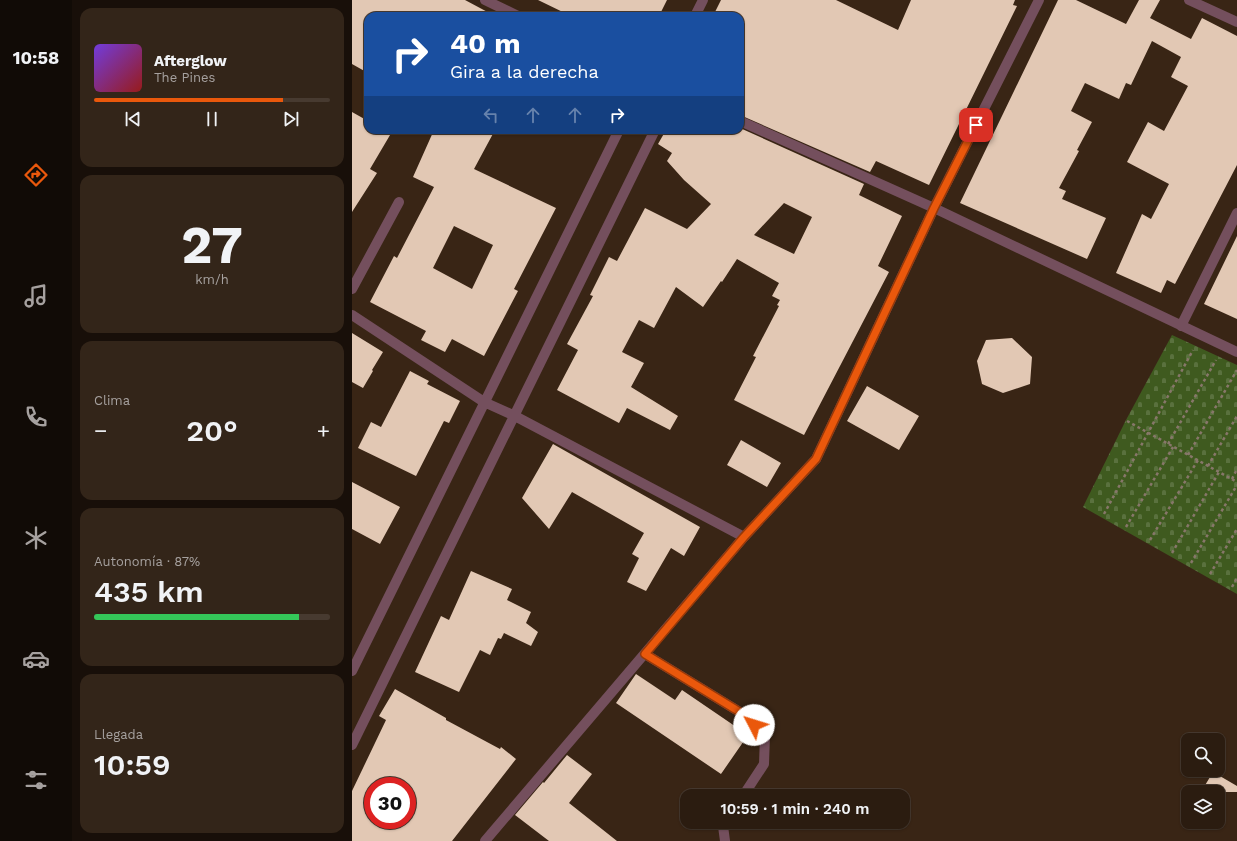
<!DOCTYPE html>
<html lang="es">
<head>
<meta charset="utf-8">
<style>
	body { margin:0; font-family:"Work Sans",sans-serif; background:#332519; color:#f1f3f6; height:100vh; display:flex; flex-direction:column; font-size:15px; white-space:nowrap }
	* { box-sizing:border-box; margin:0 }
	p { font-size:13px; color:#a6a19f }
	.icon { flex:none; width:22px; height:22px; fill:none; stroke:currentColor; stroke-width:2; stroke-linecap:round; stroke-linejoin:round }
	.map { position:relative; flex:1; overflow:hidden }
	.drawer { display:flex; flex-direction:column; gap:8px; padding:8px; background:#180f09; width:280px }
	.drawer>* { flex:none }
	.hud { position:absolute; left:12px; top:12px; width:380px; height:122px; border-radius:12px; box-shadow:0 1px 3px #0004,0 0 0 1px #473a30; background:#1a4fa0; color:#fff; overflow:hidden }
	.fabs { position:absolute; left:829px; top:733px; display:grid; gap:8px }
	.fabs a { display:grid; place-items:center; width:44px; height:44px; border-radius:8px; background:#2b1c10; box-shadow:0 1px 3px #0004,0 0 0 1px #473a30; font-size:20px }
	.speed { position:absolute; left:12px; top:777px; display:flex; gap:8px; font-size:20px; font-weight:700; text-align:center }
	.speed>* { display:grid; place-content:center; width:52px; height:52px; border-radius:50%; background:#2b1c10; box-shadow:0 1px 3px #0004,0 0 0 1px #473a30; line-height:1 }
	.speed .limit { border:6px solid #d22; background:#fff; color:#111 }
	.pin { position:absolute; display:grid; place-items:center; width:34px; height:34px; color:#fff; margin:-17px; border-radius:8px; box-shadow:0 2px 6px #0006 }
	.me { position:absolute; width:44px; margin:-22px; rotate:310deg; stroke-linejoin:round; filter:drop-shadow(0 0 3px #0008) }
	.turn { display:flex; align-items:center; gap:14px; height:84px; padding:0 20px; font-size:18px }
	.turn .icon { width:52px; height:52px; stroke-width:2.5 }
	.turn b { display:block; font-size:28px; line-height:34px }
	.lanes { display:flex; align-items:center; height:38px; padding:0 20px; background:#0003; justify-content:center; gap:20px; direction:ltr }
	.lanes .off { opacity:.35 }
	.big { font-size:30px; font-weight:600; line-height:1.1 }
	.drawer .tile { flex:1; display:flex; flex-direction:column; justify-content:center; gap:6px; min-width:0; padding:0 14px; border-radius:12px; background:#332519 }
	.drawer .dial { align-items:center; gap:0 }
	.dial b { font-size:52px; line-height:1 }
	.song { display:flex; align-items:center; gap:12px }
	.cover { width:48px; height:48px; border-radius:6px; background:linear-gradient(135deg,hsl(260 70% 55%),hsl(0 70% 35%)) }
	.played { height:4px; border-radius:2px; background:linear-gradient(90deg,#ea580c 80%,#473a30 80%) }
	.keys { display:flex; justify-content:space-around; direction:ltr }
	.heat { display:flex; justify-content:space-between; align-items:center; font-size:22px; direction:ltr }
	.charge { height:6px; border-radius:3px; background:linear-gradient(90deg,#34c759 87%,#473a30 0) }
	.trip { position:absolute; left:328px; top:789px; width:230px; height:40px; border-radius:12px; background:#2b1c10; box-shadow:0 1px 3px #0004,0 0 0 1px #473a30; font-weight:600; line-height:40px; text-align:center }
	main { display:flex; flex:1; min-height:0 }
	.menu { display:flex; flex-direction:column; width:72px; justify-content:space-around; align-items:center; background:#110b06; color:#a6a19f }
	.menu .icon { width:28px; height:28px }
	.menu .selected { color:#ea580c }
	.menu b { font-size:18px; color:#f1f3f6 }
	.map>svg:first-child { display:block }
</style>
</head>
<body>
<main>
<nav class="menu">
<b>10:58</b>
<svg class="icon selected" aria-label="directions" viewBox="0 0 24 24"><path d="M12 3l9 9-9 9-9-9zM9 14v-3h6M13 9l2 2-2 2"/></svg>
<svg class="icon" aria-label="music" viewBox="0 0 24 24"><path d="M9 18V5l10-2v13"/><circle cx="6" cy="18" r="3"/><circle cx="16" cy="16" r="3"/></svg>
<svg class="icon" aria-label="phone" viewBox="0 0 24 24"><path d="M5 4h4l2 5-3 2q2 4 5 5l2-3 5 2v4C11 20 4 13 5 4z"/></svg>
<svg class="icon" aria-label="climate" viewBox="0 0 24 24"><path d="M12 3v18M4 7l16 10M4 17L20 7"/></svg>
<svg class="icon" aria-label="car" viewBox="0 0 24 24"><path d="M5 17H2v-5l4-1 3-4h7l3 4 3 1v5h-3M9 17h6M6 11h13"/><circle cx="7" cy="17" r="2"/><circle cx="17" cy="17" r="2"/></svg>
<svg class="icon" aria-label="filters" viewBox="0 0 24 24"><path d="M4 7h16M4 17h16"/><circle cx="9" cy="7" r="2"/><circle cx="15" cy="17" r="2"/></svg>
</nav>
<section class="drawer">
<div class="tile">
<div class="song"><i class="cover"></i><div><b>Afterglow</b><p>The Pines</p></div></div>
<div class="played"></div>
<div class="keys"><svg class="icon" aria-label="previous" viewBox="0 0 24 24"><path d="M18 5L8 12l10 7zM5 5v14"/></svg><svg class="icon" aria-label="pause" viewBox="0 0 24 24"><path d="M8 5v14M16 5v14"/></svg><svg class="icon" aria-label="next" viewBox="0 0 24 24"><path d="M6 5l10 7-10 7zM19 5v14"/></svg></div>
</div>
<div class="tile dial"><b>27</b><p>km/h</p></div>
<div class="tile"><p>Clima</p>
<div class="heat"><a>−</a><b class="big">20°</b><a>+</a></div>
</div>
<div class="tile"><p>Autonomía · 87%</p><b class="big">435 km</b><div class="charge"></div></div>
<div class="tile"><p>Llegada</p><b class="big">10:59</b></div>
</section>
<div class="map">
<svg width="885" height="841" viewBox="0 0 885 841">
	<defs>
		<pattern id="cemetery-stones" width="16" height="16" patternUnits="userSpaceOnUse"><rect width="16" height="16" fill="#3f5a1f"/><path d="M2 7V4a2 2 0 0 1 4 0v3zM10 15v-3a2 2 0 0 1 4 0v3z" fill="#5a713e"/></pattern>
	</defs>
	<rect width="100%" height="100%" fill="#392515"/>
	<path fill="url(#cemetery-stones)" d="M820,335l65,30v229l-154,-87 43,-87z"/>
	<path fill="#e2c8b4" fill-rule="evenodd" d="M0,0h113l30,16h-127v57l-16,-9z
		M186,0h129l-8,16h-88z
		M369,0h115l62,30 13,-30h104l-2,5 4,1 -88,179 -53,-24 -6,11 -130,-57v-99h-27z
		M706,0h18l50,24 13,-24h21l-10,18 41,21 11,-21 35,18v129l-62,119 -8,-4 -6,13 -45,-20 26,-59 9,5 18,-35 -42,-22 21,-40 16,9 24,-45 -17,-9 10,-20 -29,-16 -21,44 -5,-2 -7,16 -34,-16 -14,28 21,11 -15,28 2,1 -20,37 7,3 -4,8 44,19 -19,41 -127,-56z
		M0,112l16,9v9h25l-23,39 7,4 -25,39z
		M388,128l124,56 -5,11 43,21 -24,50 11,6 -85,163 -70,-35 22,-43 -3,-1 26,-50 -2,-1 3,-5 -8,-4 7,-13 -42,-24 -15,23 -1,-1 -18,26 -27,-20 -22,41 -15,-8 -17,32 22,11 -13,24 47,29 -8,14 -43,-22 -8,15 -62,-33 21,-40 -11,-6 26,-48 -3,-1 19,-38 8,4 28,-53 42,21 24,-25 -27,-24 -17,-19 5,-8 -14,-9 8,-14h74zM432,203l28,14 -18,37 -40,-19z
		M82,130h61l-21,39 82,39 -42,81 4,2 -34,65 -32,-17 -7,13 -24,-12 5,-9 -56,-29 24,-46 3,2 37,-71 -21,-10zM102,226l39,19 -21,44 -39,-21z
		M885,236v83l-33,-15z
		M0,333l31,19 -11,18 1,1 -10,17 -11,-6z
		M660,338l20,19 -2,27 -27,9 -21,-9 -5,-23 9,-21z
		M58,371l19,10 -2,3 33,17 -11,22 -5,-2 -28,55 -58,-28 13,-26 10,5z
		M515,386l52,30 -20,34 -52,-29z
		M389,440l40,23 -14,24 -40,-22z
		M201,444l147,83 -16,29 -13,-8 -25,43 -19,-9 12,-24 -7,-4 12,-21 -72,-41 -23,37 -27,-31z
		M0,482l48,25 -20,37 -28,-15z
		M119,571l41,18 -5,11 24,12 -5,11 12,9 -7,14 -27,-13 -3,6 -3,-1 -8,17 -10,-5 -21,42 -44,-20 26,-56 8,4z
		M284,674l39,26 7,-10 66,45 -27,39 -105,-71z
		M43,689l51,29v2l54,29 1,-2 15,12 -64,82h-100v-50l34,-71 -7,-4zM21,786h34v34h-34z
		M215,755l25,19 -23,29 48,38h-68l-34,-26 28,-33 1,1z
		M861,772l24,14v6h-36z"/>
	<g fill="none" stroke-linecap="round" stroke-linejoin="round">
		<path stroke="#87776a" stroke-width="2.5" stroke-dasharray="3 3" stroke-linecap="butt" d="M775,421l110,61
			M816,444l48,-84
			M836,455l49,-85
			M856,466l29,-50
			M880,479l5,-10
			M752,514l89,-164
			M774,527l47,-80
			M798,540l48,-80
			M820,553l47,-81
			M839,563l46,-78
			M858,574l27,-45
			M880,587l5,-9"/>
		<path stroke="#744f5d" stroke-width="10" d="M133,0l33,16
			M837,0l48,22
			M343,16l8,-16
			M388,121l194,87 303,144
			M0,289l47,-87
			M0,315l132,87 29,13 231,122
			M829,326l56,-113
			M293,654l98,60 22,21 -1,29 -21,32
			M0,671l267,-541
			M0,745l303,-615
			M133,841l259,-304 72,-78 118,-251 105,-208
			M373,841l-2,-15 3,-4"/>
	</g>
	<g fill="none" stroke-linecap="round" stroke-linejoin="round">
		<defs>
			<path id="route" d="M402,725l-11,-11 -98,-60 99,-117 72,-78 118,-251 42,-83"/>
		</defs>
		<use href="#route" stroke="#983908" stroke-width="10"/>
		<use href="#route" stroke="#ea580c" stroke-width="7"/>
	</g>
</svg>
<div class="fabs">
<a><svg class="icon" aria-label="search" viewBox="0 0 24 24"><circle cx="10" cy="10" r="6"/><path d="M15 15l6 6"/></svg></a>
<a><svg class="icon" aria-label="layers" viewBox="0 0 24 24"><path d="M12 4l9 5-9 5-9-5zM3 14l9 5 9-5"/></svg></a>
</div>
<div class="speed"><div class="limit">30</div></div>
<div class="pin" style="left:624px;top:125px;background:#d93025"><svg class="icon" aria-label="arrive" viewBox="0 0 24 24"><path d="M6 21V4h12l-3 4 3 4H6"/></svg></div>
<svg class="me" style="left:402px;top:725px" viewBox="-20 -20 40 40"><circle r="19" fill="#fff"/><path d="M0-13L10 11 0 6-10 11z" fill="#ea580c"/></svg>
<div class="trip">10:59 · 1 min · 240 m</div>
<div class="hud">
<div class="turn"><svg class="icon" aria-label="right" viewBox="0 0 24 24"><path d="M7 20v-9h11M14 6l5 5-5 5"/></svg><div><b>40 m</b>Gira a la derecha</div></div>
<div class="lanes"><svg class="icon off" aria-label="left" viewBox="0 0 24 24"><path d="M17 20v-9H6M10 6l-5 5 5 5"/></svg><svg class="icon off" aria-label="ahead" viewBox="0 0 24 24"><path d="M12 20V5M6 11l6-6 6 6"/></svg><svg class="icon off" aria-label="ahead" viewBox="0 0 24 24"><path d="M12 20V5M6 11l6-6 6 6"/></svg><svg class="icon" aria-label="right" viewBox="0 0 24 24"><path d="M7 20v-9h11M14 6l5 5-5 5"/></svg></div>
</div>
</div>
</main>
</body>
</html>
